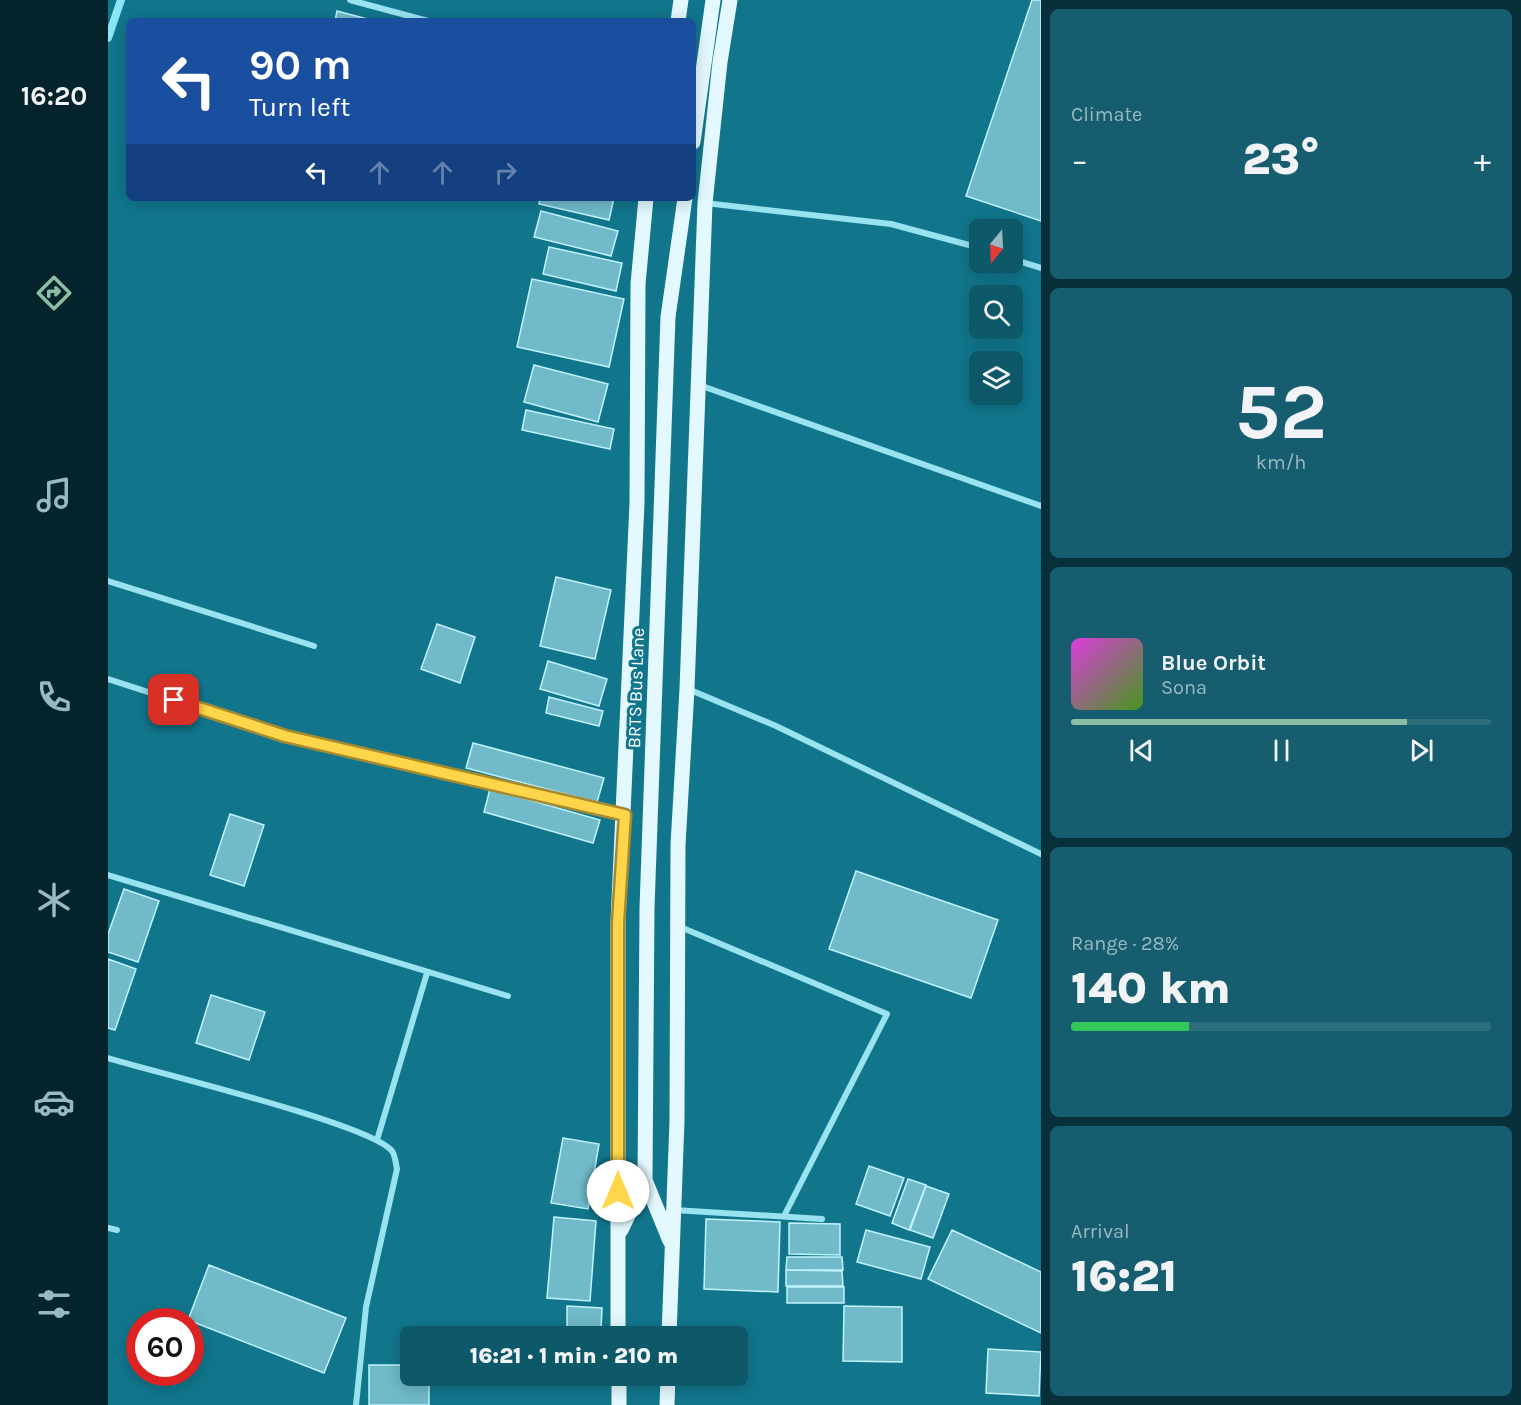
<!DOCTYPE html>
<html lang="en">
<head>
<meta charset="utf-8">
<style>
	body { margin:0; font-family:Karla,sans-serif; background:#165e6f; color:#f1f3f6; height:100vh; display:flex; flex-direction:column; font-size:22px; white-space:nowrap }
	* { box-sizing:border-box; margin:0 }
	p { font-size:20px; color:#9ab8c0 }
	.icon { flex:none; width:33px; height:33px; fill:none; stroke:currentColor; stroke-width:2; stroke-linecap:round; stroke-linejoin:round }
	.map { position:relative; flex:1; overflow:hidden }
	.drawer { display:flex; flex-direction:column; gap:9px; padding:9px; background:#07303a; width:480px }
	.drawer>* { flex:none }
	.top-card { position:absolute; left:18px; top:18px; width:570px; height:183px; border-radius:9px; box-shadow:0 3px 15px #0003; background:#1a4fa0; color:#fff; overflow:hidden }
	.needle { width:39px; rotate:198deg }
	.tools { position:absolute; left:861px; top:219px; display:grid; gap:12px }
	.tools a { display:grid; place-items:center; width:54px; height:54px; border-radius:9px; background:#0d5869; box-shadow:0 3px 15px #0003; font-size:30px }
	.speed { position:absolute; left:18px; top:1308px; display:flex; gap:12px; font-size:30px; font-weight:700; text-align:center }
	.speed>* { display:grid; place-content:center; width:78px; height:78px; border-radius:50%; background:#0d5869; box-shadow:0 3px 15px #0003; line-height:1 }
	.speed .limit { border:9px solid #d22; background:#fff; color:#111 }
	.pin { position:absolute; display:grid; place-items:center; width:51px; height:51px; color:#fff; margin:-26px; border-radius:12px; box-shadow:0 3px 9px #0006 }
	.me { position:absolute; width:66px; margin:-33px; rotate:0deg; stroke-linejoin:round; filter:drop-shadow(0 0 4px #0008) }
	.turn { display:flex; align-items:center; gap:21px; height:126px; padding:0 24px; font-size:27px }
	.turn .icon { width:78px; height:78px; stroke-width:2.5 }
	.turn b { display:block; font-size:42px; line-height:51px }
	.lanes { display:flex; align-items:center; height:57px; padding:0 24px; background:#0003; justify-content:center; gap:30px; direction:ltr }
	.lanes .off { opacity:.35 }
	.big { font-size:45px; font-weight:800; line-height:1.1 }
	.drawer .tile { flex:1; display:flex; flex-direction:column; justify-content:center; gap:9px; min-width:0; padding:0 21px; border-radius:9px; background:#165e6f }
	.drawer .dial { align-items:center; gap:0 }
	.dial b { font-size:78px; line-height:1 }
	.song { display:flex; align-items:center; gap:18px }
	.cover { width:72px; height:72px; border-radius:9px; background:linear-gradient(135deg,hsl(300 70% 55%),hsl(100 70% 35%)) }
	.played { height:6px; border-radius:3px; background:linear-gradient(90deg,#8abfa5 80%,#2d6e7d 80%) }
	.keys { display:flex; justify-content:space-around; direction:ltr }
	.heat { display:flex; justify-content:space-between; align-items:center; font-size:33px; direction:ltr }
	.charge { height:9px; border-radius:4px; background:linear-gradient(90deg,#34c759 28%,#2d6e7d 0) }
	.trip { position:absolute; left:292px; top:1326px; width:348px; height:60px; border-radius:9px; background:#0d5869; box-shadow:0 3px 15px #0003; font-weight:800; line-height:60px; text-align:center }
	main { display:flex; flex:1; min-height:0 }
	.menu { display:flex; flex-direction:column; width:108px; justify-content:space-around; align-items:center; background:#05232a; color:#9ab8c0 }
	.menu .icon { width:42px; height:42px }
	.menu .active { color:#8abfa5 }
	.menu b { font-size:27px; color:#f1f3f6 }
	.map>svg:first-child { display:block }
</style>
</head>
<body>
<main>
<nav class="menu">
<b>16:20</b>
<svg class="icon active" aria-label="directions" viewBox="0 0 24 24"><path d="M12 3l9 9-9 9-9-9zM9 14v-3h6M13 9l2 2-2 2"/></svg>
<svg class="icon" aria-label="music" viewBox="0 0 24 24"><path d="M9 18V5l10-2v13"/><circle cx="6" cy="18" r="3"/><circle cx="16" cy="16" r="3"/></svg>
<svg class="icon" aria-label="phone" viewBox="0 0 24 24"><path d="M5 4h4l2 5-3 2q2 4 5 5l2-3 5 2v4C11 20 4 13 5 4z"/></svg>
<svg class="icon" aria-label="climate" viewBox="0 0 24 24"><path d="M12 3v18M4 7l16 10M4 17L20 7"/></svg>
<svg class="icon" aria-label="car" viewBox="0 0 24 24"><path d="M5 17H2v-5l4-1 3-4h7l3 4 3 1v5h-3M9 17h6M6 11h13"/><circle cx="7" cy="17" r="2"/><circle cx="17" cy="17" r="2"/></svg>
<svg class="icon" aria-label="filters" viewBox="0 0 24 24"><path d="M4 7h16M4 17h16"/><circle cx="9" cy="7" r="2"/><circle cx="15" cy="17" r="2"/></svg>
</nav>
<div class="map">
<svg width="933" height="1405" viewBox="0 0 933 1405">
	<rect width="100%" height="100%" fill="#11768c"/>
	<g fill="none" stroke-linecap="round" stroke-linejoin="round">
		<path stroke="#8ae5f5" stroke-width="8" d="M0,38l13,-38"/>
	</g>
	<path fill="#70bac9" stroke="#c0f3fd" stroke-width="1.5" d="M924,0h9v221l-75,-25z
		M229,11l38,10h-40z
		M432,198h74l-5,22 -70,-16z
		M433,211l77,20 -7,25 -77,-19z
		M441,247l73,16 -6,28 -73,-17z
		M424,279l92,20 -15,68 -92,-20z
		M426,365l74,19 -10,38 -74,-20z
		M418,410l88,19 -4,20 -88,-19z
		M448,577l55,13 -16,69 -55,-13z
		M329,624l38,13 -15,46 -39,-14z
		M440,661l59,18 -8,27 -59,-17z
		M441,697l54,14 -4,15 -53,-13z
		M365,743l131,35 -7,24 -131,-34z
		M382,789l110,31 -7,23 -109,-31z
		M122,814l34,11 -20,61 -34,-11z
		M748,871l142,49 -27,78 -142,-49z
		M16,889l35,12 -21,61 -30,-10v-18z
		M0,959l28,10 -21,61 -7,-2z
		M103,995l54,17 -16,48 -53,-17z
		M455,1138l36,6 -11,65 -37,-6z
		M761,1166l35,12 -14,38 -34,-12z
		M800,1179l18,6 -17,45 -17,-7z
		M818,1186l23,8 -16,44 -23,-8z
		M446,1217l42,4 -6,80 -43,-3z
		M598,1219l74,3 -2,70 -74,-3z
		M681,1223l51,1v31l-51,-1z
		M758,1230l64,17 -9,32 -64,-17z
		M844,1230l89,42v61l-113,-54z
		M679,1257h55l1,13h-57z
		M101,1265l137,53 -22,55 -136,-53z
		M678,1270l56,1 1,15h-57z
		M679,1287h57v16h-57z
		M459,1306l35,2 -1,22 -34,-1z
		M736,1306l58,1v55l-59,-1z
		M880,1349l53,3 -2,44 -53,-3z
		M261,1365h42v11h18v29h-60z"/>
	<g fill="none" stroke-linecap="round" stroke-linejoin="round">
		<path stroke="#99e3f1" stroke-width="6" d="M242,0l78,21
			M597,203l186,21 89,24
			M904,259l29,9
			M591,385l342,121
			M0,581l206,65
			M0,679l177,57 338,78
			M580,689l88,37 265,128
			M0,875l400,121
			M570,926l209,88 -103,202
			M0,1058c46,14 262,66 284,93 3,4 4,13 5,18l-31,138 -10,98
			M269,1140l50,-167
			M566,1210l148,9
			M0,1228l9,2"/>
		<path stroke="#e3f9ff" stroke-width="15" d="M570,21l3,-21
			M585,142l20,-142
			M513,1230l24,-50
			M562,1241l-25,-61 2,-272 21,-591 17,-119
			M510,1336v-413l19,-420 1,-219 8,-86
			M561,1336l8,-215 1,-276 9,-156 18,-486 15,-141 10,-62
			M511,1376v29
			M559,1405l1,-29"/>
	</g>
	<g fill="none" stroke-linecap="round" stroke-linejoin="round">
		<defs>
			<path id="route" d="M66,700l111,36 340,79 -7,108v268"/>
		</defs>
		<use href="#route" stroke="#a68a30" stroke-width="15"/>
		<use href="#route" stroke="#ffd54a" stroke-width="10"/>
	</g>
	<g text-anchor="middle" stroke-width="6" stroke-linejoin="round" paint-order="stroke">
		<g font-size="18" fill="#fff" stroke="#11768c">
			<text transform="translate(528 688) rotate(-88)" y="6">BRTS Bus Lane</text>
		</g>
	</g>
</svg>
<div class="tools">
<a><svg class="needle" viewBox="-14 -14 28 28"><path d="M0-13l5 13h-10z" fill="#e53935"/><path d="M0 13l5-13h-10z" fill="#9ab8c0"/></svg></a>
<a><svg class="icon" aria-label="search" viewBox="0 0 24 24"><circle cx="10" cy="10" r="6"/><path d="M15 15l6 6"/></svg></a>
<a><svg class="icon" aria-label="layers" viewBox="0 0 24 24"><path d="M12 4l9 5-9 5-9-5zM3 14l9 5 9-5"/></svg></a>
</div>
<div class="speed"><div class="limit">60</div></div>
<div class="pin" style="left:66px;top:700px;background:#d93025"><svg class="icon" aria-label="arrive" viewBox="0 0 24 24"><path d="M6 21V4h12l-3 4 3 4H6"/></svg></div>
<svg class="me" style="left:510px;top:1191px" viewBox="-20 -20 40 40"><circle r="19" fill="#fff"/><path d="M0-13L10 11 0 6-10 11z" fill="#ffd54a"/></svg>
<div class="trip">16:21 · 1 min · 210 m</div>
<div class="top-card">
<div class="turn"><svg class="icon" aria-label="left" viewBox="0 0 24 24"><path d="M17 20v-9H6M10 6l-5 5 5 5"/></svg><div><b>90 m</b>Turn left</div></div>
<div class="lanes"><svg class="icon" aria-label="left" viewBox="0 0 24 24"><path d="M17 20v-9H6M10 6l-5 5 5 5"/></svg><svg class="icon off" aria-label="ahead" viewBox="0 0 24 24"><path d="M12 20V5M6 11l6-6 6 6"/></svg><svg class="icon off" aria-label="ahead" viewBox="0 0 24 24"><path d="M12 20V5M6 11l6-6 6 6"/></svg><svg class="icon off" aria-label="right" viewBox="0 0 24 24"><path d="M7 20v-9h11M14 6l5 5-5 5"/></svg></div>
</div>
</div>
<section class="drawer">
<div class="tile"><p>Climate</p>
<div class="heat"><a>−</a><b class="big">23°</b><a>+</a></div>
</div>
<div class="tile dial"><b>52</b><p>km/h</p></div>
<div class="tile">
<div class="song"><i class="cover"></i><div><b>Blue Orbit</b><p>Sona</p></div></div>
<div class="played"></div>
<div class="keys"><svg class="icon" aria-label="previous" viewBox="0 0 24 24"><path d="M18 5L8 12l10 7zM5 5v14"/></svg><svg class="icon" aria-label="pause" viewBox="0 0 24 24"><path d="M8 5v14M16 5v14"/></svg><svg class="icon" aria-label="next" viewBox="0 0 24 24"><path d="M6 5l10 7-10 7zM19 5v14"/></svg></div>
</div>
<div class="tile"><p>Range · 28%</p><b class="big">140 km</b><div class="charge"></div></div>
<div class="tile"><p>Arrival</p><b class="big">16:21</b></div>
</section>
</main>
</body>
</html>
